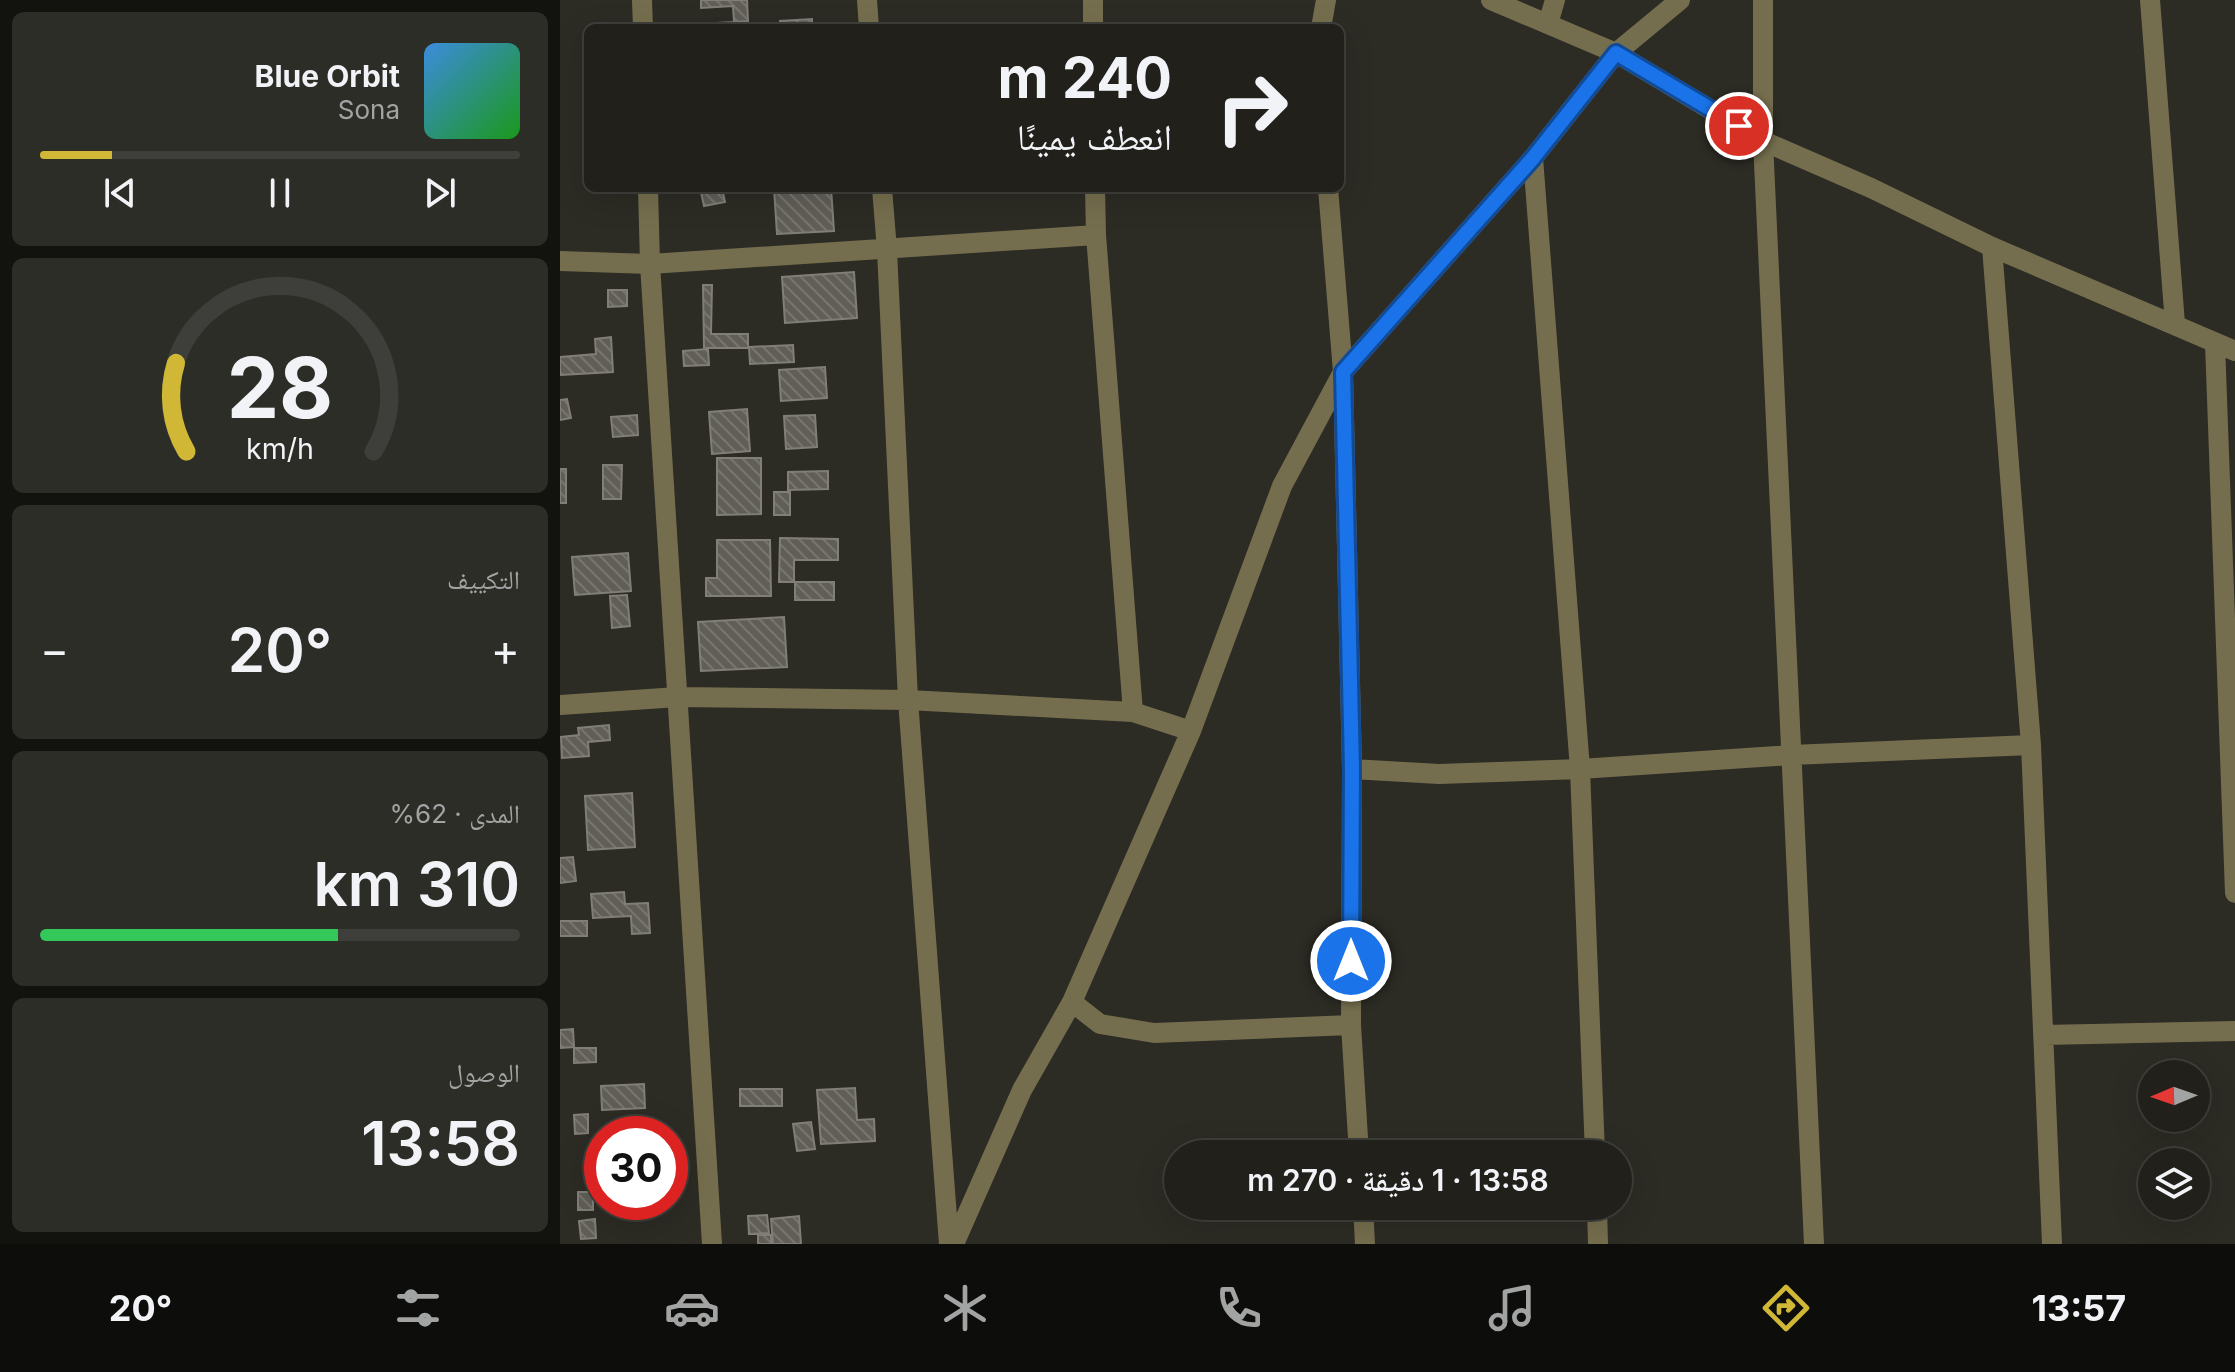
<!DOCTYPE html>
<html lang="ar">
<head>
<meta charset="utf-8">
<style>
	body { margin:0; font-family:Inter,"Noto Naskh Arabic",sans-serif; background:#2d2d28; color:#f1f3f6; direction:rtl; height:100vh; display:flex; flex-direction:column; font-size:30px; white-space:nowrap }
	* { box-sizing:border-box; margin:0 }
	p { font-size:26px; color:#a2a3a3 }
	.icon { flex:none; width:44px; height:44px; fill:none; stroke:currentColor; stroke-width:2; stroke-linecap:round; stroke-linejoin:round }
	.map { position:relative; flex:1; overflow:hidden; direction:ltr }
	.details { display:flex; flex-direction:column; gap:12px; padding:12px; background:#12120f; width:560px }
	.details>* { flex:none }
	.top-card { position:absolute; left:24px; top:24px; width:760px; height:168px; border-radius:12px; box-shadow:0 8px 32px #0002,0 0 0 2px #3e3e3a; direction:rtl; background:#21201b; color:#f1f3f6; overflow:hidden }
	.needle { width:52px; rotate:268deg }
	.tools { position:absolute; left:1578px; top:1060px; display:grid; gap:16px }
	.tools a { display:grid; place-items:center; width:72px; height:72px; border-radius:50%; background:#21201b; box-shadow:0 8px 32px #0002,0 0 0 2px #3e3e3a; font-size:40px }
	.speed { position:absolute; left:24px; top:1116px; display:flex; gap:16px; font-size:40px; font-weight:700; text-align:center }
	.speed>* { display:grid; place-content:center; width:104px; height:104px; border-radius:50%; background:#21201b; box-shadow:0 8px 32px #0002,0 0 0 2px #3e3e3a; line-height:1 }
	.speed .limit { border:12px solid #d22; background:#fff; color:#111 }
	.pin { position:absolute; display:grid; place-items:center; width:68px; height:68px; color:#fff; margin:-34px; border:4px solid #fff; border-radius:50%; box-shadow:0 2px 8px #0007 }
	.me { position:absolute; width:88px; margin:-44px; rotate:0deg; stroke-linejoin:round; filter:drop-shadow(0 0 6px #0008) }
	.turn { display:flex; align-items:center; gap:28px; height:168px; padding:0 40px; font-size:36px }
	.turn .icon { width:104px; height:104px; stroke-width:2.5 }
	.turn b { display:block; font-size:56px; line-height:68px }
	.big { font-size:60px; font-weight:600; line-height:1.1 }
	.details .tile { flex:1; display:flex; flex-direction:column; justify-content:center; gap:12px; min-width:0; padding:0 28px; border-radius:12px; background:#2d2d28 }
	.details .dial { align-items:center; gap:0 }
	.dial svg { height:208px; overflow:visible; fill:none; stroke:#3e3e3a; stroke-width:7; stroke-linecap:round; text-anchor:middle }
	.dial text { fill:#f1f3f6; stroke:none }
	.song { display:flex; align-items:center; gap:24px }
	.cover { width:96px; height:96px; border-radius:12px; background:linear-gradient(135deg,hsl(210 70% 55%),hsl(120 70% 35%)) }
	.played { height:8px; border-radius:4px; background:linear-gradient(90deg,#d1b736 15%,#3e3e3a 15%) }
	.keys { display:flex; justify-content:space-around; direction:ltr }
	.heat { display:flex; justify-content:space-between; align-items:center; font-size:44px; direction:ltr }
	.charge { height:12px; border-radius:6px; background:linear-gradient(90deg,#34c759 62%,#3e3e3a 0) }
	.trip { position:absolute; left:604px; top:1140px; width:468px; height:80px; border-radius:40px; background:#21201b; box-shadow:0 8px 32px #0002,0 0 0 2px #3e3e3a; font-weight:600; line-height:80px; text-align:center; direction:rtl }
	.tab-bar { display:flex; height:128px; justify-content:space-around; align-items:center; background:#0d0d0b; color:#a2a3a3 }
	.tab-bar .icon { width:56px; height:56px }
	.tab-bar .active { color:#d1b736 }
	.tab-bar b { font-size:36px; color:#f1f3f6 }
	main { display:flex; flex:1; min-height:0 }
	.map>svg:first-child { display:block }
</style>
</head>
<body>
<main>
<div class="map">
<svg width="1675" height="1244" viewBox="0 0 1675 1244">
	<defs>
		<pattern id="building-back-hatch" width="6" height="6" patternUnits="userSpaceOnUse" patternTransform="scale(2)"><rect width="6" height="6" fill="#605e57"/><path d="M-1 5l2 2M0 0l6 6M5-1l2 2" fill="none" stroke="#77756f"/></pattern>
	</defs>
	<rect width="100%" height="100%" fill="#2c2b24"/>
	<path fill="url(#building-back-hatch)" stroke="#807e77" stroke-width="2" d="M141,0h46l1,21 -14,1 -1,-16 -32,2z
		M252,19v9h-31l-1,-7z
		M174,22l1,6h-75v-2z
		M162,188l3,14 -21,4 -3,-14z
		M214,188h57l3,43 -57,3z
		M294,272l3,46 -72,5 -3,-46z
		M143,285h9l-1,49h37v14h-44z
		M48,290h19v16l-19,1z
		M51,337l2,35 -53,3v-18l36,-3 -1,-15z
		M233,345l1,17 -44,2 -1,-17z
		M148,349l1,16 -25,1 -1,-15z
		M265,367l2,31 -46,3 -2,-31z
		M7,399l4,19 -11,2v-20z
		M187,409l3,42 -38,3 -3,-42z
		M77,415l1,20 -25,2 -2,-20z
		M255,415l2,32 -31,2 -2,-33z
		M157,458h44v56l-44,1z
		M43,465h19l-1,34h-18z
		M0,469h6v34h-6z
		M268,471v18l-40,1v-18z
		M214,492h16v23h-16z
		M220,538l58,1v21h-44v22h-15z
		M157,540h53l1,56h-65v-18h11z
		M68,553l3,38 -56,4 -3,-38z
		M235,582h39v18h-39z
		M67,595l3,31 -18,2 -2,-32z
		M224,617l3,50 -86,4 -3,-49z
		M49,725l1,15 -22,2 1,14 -27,2 -1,-21 18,-2 -1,-7z
		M72,793l3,54 -47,3 -3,-54z
		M13,857l3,24 -16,2v-25z
		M64,892l1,12 23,-1 2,30 -18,1 -1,-18 -38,2 -2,-24z
		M0,921h27v15h-27z
		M13,1029l1,18 -14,1v-18z
		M14,1048h22v14l-22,1z
		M84,1084l1,24 -43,2 -1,-24z
		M295,1088l2,32 17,-1 1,22 -54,3 -4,-54z
		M180,1089h42v17h-42z
		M28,1114v19l-13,1 -1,-19z
		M251,1122l4,27 -18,2 -4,-27z
		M18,1192h15v18h-15z
		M207,1215l2,18 -20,1 -1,-18z
		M239,1216l2,28h-28l-2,-25z
		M35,1219l1,19 -15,1 -2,-18z
		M198,1235h13v9h-13z"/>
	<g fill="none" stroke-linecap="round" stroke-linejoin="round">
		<path stroke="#756e4e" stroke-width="20" d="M82,0l1,28
			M307,0l2,28
			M533,0v28
			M931,0l125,53 147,88 108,47 121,59 243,104
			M1203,0v141l51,1103
			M1590,0l25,324
			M988,24l7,-24
			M761,28l5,-28
			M973,158l47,611 15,385
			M88,188l2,76 62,980
			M322,188l5,62 21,450 41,544
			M768,188l15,184 9,397 -1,256 8,129
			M1432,247l39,498 21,499
			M0,261l90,3 446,-29
			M1655,343l20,550
			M0,705l118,-8 230,3 225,12 -37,-477 -1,-47
			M573,712l58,19
			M792,769l87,5 141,-5 211,-14 240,-10
			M512,1002l28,22 54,9 197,-8
			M1483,1035l192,-4
			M803,1206l2,38
			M1037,1206l1,38
			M394,1244l68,-154 50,-88 119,-271 91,-245 61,-114 190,-214 83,-105 64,-53"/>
	</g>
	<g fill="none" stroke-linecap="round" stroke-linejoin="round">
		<defs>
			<path id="route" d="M791,961l1,-192 -9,-397 190,-214 83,-105 123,73"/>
		</defs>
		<use href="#route" stroke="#114b97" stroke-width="20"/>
		<use href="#route" stroke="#1a73e8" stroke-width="14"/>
	</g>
</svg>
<div class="tools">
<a><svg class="needle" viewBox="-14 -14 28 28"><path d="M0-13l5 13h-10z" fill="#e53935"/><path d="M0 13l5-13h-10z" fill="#a2a3a3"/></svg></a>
<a><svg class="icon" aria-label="layers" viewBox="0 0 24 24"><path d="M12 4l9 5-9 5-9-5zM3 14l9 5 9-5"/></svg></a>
</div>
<div class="speed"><div class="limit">30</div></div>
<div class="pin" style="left:1179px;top:126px;background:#d93025"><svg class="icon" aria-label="arrive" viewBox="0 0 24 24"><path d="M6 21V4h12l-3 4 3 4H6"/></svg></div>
<svg class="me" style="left:791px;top:961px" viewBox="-20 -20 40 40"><circle r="17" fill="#1a73e8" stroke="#fff" stroke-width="3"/><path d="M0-11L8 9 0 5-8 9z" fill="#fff"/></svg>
<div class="trip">13:58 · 1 دقيقة · 270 m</div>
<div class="top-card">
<div class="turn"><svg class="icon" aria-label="right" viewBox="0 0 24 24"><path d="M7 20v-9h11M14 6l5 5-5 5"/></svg><div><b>240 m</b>انعطف يمينًا</div></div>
</div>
</div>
<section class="details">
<div class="tile">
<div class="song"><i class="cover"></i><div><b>Blue Orbit</b><p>Sona</p></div></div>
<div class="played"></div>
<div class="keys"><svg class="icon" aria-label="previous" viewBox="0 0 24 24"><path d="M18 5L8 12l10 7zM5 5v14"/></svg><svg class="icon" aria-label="pause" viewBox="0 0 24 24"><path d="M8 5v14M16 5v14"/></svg><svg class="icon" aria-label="next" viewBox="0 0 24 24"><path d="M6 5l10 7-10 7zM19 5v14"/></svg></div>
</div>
<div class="tile dial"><svg viewBox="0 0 100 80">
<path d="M14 69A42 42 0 1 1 86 69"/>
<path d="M14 69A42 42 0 0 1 10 35" stroke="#d1b736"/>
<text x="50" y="56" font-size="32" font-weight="700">28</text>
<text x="50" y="72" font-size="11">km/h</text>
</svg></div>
<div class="tile"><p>التكييف</p>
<div class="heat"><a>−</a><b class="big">20°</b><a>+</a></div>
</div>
<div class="tile"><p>المدى · 62%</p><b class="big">310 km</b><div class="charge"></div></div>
<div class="tile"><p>الوصول</p><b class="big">13:58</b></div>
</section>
</main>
<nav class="tab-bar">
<b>13:57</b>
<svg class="icon active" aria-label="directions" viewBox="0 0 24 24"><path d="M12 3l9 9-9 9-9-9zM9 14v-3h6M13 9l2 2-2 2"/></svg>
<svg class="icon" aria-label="music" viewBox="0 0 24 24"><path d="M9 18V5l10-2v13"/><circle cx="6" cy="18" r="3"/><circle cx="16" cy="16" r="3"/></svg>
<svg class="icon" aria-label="phone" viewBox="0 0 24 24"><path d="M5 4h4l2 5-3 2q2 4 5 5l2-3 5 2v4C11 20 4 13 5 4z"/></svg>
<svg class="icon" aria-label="climate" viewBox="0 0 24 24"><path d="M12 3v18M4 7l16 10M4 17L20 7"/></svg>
<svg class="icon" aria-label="car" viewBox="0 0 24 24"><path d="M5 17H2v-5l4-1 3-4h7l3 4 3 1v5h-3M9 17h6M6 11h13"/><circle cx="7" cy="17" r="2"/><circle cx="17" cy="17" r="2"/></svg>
<svg class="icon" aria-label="filters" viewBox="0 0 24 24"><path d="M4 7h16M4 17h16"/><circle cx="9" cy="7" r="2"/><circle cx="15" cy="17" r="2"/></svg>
<b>20°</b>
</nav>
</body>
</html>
